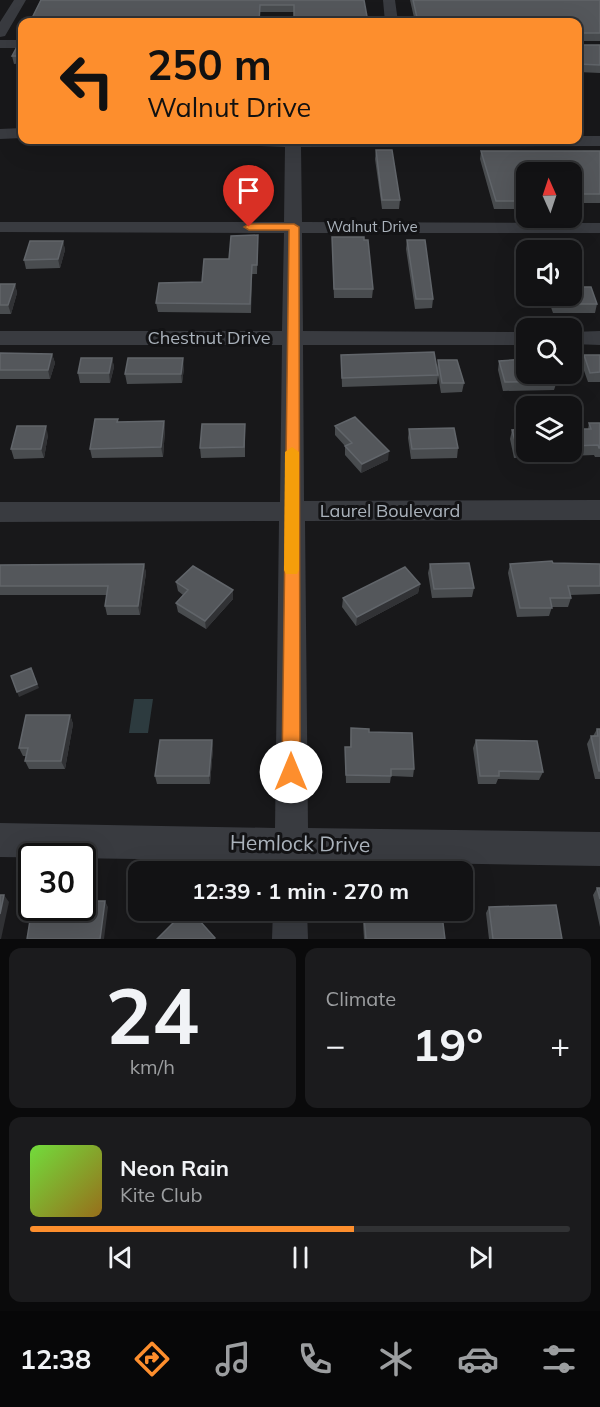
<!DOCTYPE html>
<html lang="en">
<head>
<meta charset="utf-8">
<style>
	body { margin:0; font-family:Mulish,sans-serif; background:#1b1b1d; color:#f1f3f6; height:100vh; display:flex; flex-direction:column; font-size:22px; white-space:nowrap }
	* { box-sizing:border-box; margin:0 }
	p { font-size:20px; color:#9c9ea0 }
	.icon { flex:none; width:33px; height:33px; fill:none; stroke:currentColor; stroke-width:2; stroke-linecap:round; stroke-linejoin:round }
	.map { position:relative; height:939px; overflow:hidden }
	.sheet { display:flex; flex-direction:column; gap:9px; padding:9px; background:#0a0a0b; flex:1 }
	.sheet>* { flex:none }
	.hud { position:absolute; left:18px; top:18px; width:564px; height:126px; border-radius:12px; box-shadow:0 6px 24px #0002,0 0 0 2px #313234; background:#fd8e2d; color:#111; overflow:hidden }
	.needle { width:39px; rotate:357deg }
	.controls { position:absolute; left:516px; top:162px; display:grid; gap:12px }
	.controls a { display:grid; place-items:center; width:66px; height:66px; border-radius:12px; background:#121214; box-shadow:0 6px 24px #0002,0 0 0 2px #313234; font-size:30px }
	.speed { position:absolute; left:18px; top:843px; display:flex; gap:12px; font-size:30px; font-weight:700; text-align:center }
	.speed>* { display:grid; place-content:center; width:78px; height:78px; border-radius:50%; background:#121214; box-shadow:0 6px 24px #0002,0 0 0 2px #313234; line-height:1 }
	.speed .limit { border:3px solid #111; border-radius:9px; background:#fff; color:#111 }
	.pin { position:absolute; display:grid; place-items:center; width:51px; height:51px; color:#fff; margin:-62px -26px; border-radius:50% 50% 50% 0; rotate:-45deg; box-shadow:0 0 6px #0007 }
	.pin .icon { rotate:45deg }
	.me { position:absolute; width:66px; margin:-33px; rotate:0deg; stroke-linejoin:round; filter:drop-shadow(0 0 4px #0008) }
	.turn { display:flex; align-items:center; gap:21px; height:126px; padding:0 30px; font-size:27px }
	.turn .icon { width:78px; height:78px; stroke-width:2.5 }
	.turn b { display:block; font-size:42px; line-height:51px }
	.big { font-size:45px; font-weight:700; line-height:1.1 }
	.sheet .card { flex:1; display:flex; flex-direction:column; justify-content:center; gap:9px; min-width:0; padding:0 21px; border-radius:12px; background:#1b1b1d }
	.sheet .dial { align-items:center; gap:0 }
	.dial b { font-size:78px; line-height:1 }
	.song { display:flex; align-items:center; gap:18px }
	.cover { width:72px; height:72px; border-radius:9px; background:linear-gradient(135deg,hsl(100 70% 55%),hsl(40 70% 35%)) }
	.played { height:6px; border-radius:3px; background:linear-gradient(90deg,#fd8e2d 60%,#313234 60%) }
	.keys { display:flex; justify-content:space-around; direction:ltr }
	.heat { display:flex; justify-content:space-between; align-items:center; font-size:33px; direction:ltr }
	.sheet .tiles { flex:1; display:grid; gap:9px; grid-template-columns:1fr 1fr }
	.card:last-child { grid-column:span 2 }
	.trip { position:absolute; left:128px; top:861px; width:345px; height:60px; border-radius:12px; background:#121214; box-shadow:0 6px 24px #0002,0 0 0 2px #313234; font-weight:700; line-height:60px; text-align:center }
	.tab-bar { display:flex; height:96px; justify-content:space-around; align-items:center; background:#070708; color:#9c9ea0 }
	.tab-bar .icon { width:42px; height:42px }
	.tab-bar .selected { color:#fd8e2d }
	.tab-bar b { font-size:27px; color:#f1f3f6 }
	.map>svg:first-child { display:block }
</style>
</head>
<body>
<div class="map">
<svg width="600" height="939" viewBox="0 0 600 939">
	<rect width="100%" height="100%" fill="#18181a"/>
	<path fill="#2d3b3f" d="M134,699h19l-5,34h-19z"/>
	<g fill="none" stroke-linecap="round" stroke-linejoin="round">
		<path fill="#393b40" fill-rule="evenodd" d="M14,0h12l-21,36 -5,1v-15z
			M383,0h12l3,22h-13z
			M0,40h22v8h-22z
			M22,128v10l-22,1v-10z
			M578,136h22v10l-299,1 1,75 298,1v10h-298l1,98 223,1v13h-223l1,156 296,-1v20l-295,1 3,307 292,4v34l-292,-5v11h-34v-11l-274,-4v-34l275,5 4,-307 -279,1v-20h280l2,-157h-282v-14h282l2,-98 -284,-1v-10h284l1,-75 -51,-2 -6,-2 -2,-3h352z
			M600,331v14l-28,-1v-12z
			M273,910h34l1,29h-36z"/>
	</g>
	<path fill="#494c4f" d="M41,0h323l-70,12h-34z
		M410,0h190v41h-22v4h22v28l-22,-1v-50h-163z
		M22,37v26l-8,1 -2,-8 10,-14z
		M376,150l24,50 -1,9h-17l-7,-50z
		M481,151h119v52h-23l-1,3h-4v-34h-46v37h-32l-14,-50z
		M258,235l-1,39h-5l-1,39 -93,-1 -2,-9 46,-21z
		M332,237l41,52 -1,9h-38z
		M407,240l26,59 -1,9 -17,1 -9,-60z
		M63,241l2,9 -5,18 -34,1 -2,-9z
		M0,284h15l2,9 -6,21h-11z
		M547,296h25l25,8 -2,9h-42z
		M0,353l52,1 3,9 -5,16h-50z
		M341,355l96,13 1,-8 26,23 -2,9 -21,1 -3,-17 -1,8 -95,3z
		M584,355h16v27h-12l-6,-17z
		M112,358l2,9 -4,16h-30l-2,-10z
		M499,361l58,20 -3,9 -51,1 -5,-21z
		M184,368l-2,15 -55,1 -2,-10z
		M118,419v3l46,-1 1,9 -2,27 -71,1 -2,-9z
		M589,423h11v34h-5l-1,-2 -80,3 -4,-19 2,-9 14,-1v-2v25h46v-23h16z
		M335,426l53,34 -27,13 -16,-18v-9l-10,-11z
		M409,429l49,19 -1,10 -46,1 -3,-21z
		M245,433v24l-44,1 -1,-10z
		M48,435l-4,23 -30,1 -3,-10z
		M553,563l47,1v30l-30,1 1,3 -3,9h-16l-3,9 -32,1 -9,-44 2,-9z
		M144,564l2,9 -6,42h-33l-2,-9 2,-11h-107v-30z
		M430,564l44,24 -2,9 -40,1 -4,-25z
		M176,582l57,17 -27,30 -28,-17 -2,-9 7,-8 -5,-4z
		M420,584l-2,9 -62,33 -14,-19 1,-9z
		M70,715l3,9 -8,45h-36l-4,-8 1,-5h-3l-4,-8z
		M351,728l18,4 45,37 -1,8 -22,-1 -1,7h-44l-1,-36h5z
		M597,729h3v50h-5l-8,-35 4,-8h2z
		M212,740l1,8 -3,36h-53l-2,-8z
		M476,740l67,32 -4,8 -41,-1 -2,5h-18l-5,-36z
		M597,888h3v39l-7,-32z
		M489,907l73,32h-73l-3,-26z
		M364,917l81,22h-81l-1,-16z"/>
	<path fill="#313235" d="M63,241l2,9 -5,18 -2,-9z
		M15,284l2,9 -6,21 -3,-9z
		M52,354l3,9 -5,16 -2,-9z
		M112,358l2,9 -4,16 -1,-10z
		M183,358l1,10 -2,15 -1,-9z
		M164,421l1,9 -2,27 -2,-10z
		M46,426l2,9 -4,23 -3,-9z
		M389,451l-1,9 -27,13 1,-9z
		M144,564l2,9 -6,42 -2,-9z
		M420,584l-2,9 -62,33 1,-9z
		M233,590v9l-27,30 -1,-8z
		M31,668l8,20 -20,9 -2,-5z
		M70,715l3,9 -8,45 -4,-8z
		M212,740l1,8 -3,36 -1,-8z
		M4,895l5,7 -8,37h-1v-25z
		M105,901l3,6 -4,32h-4z"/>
	<path fill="#54575b" stroke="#61656a" stroke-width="1.5" d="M41,0h323l4,22h-74v-17h-34l-1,17h-229z
		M413,0h187v33h-20l-2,2v-13h-160z
		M578,36v9h22v20l-22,-1z
		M22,37v19h-10l7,-13 3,-1z
		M376,150h16l8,50h-18z
		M481,151h119v43h-23l1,3h-6v-25h-46v29h-30z
		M258,235l-1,30h-5l-2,39 -94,-1 3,-20 43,-1 2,-23h25l2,-23z
		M332,237h32v3h4l5,49h-39z
		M407,240h18l8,59h-17z
		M30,241h33l-5,18 -34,1z
		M0,284h15l-7,21h-8z
		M572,287h19l6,17h-42l-3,-8h20z
		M434,352l4,23 -96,3 -1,-23z
		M0,353l52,1 -4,16h-48z
		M584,355h16v17l-10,1z
		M81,358h31l-3,15h-31z
		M128,358h55l-2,16h-56z
		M526,359v15h29l2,7 -52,1 -6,-21z
		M438,360h19l7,23h-22z
		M355,417l34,34 -27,13 -17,-18 7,-3 -17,-17z
		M95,419h23l-1,3 47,-1 -3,26 -71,2z
		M589,423h11v25h-1l-1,-3 -26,1v-17h19z
		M202,424h43l-1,23 -44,1z
		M17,426h29l-5,23h-30z
		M454,428l4,20 -46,1 -3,-20z
		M526,429v19h-9l-5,-18z
		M552,561l1,2 47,1v22h-32l3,12h-21l2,10h-32l-10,-44z
		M469,563l5,25 -40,1 -4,-25z
		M144,564l-6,42h-33l3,-20h-108v-21z
		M193,566l40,24 -28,31 -29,-18 12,-13 -12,-8z
		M405,567l15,17 -63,33 -14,-19z
		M31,668l6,16 -20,8 -6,-16z
		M26,715h44l-9,46h-36l3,-13h-9z
		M351,728l18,1v3l43,1 2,36h-23v7l-45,-1 -1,-28h6z
		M597,729h3v42h-1l-8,-35h7z
		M160,740h52l-3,36h-54z
		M476,740l61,1 6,31 -44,-1v5h-19z
		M597,888h3v11z
		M0,895h4l-4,19z
		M82,896h6v5h17l-5,38h-73l5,-31h50z
		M556,905l6,34h-69l-4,-32z
		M186,910h4l25,28 -1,1h-57z
		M442,915l3,24h-79l-2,-22z"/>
	<path fill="#fd8e2d" stroke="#a45c1d" stroke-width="1.5" d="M294,224l5,3 1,545 -3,6 -6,3 -6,-3 -3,-6 7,-542h-40l-5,-3 5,-3z"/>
	<path fill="#f59e0b" d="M292,447l7,5v118l-2,4h-11l-2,-4 1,-118z"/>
	<g text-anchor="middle" stroke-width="6" stroke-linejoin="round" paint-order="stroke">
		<g font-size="15" fill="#aab2bb" stroke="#131315">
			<text x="372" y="232">Walnut Drive</text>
		</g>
		<g font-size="18" fill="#aab2bb" stroke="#131315">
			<text x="209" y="344">Chestnut Drive</text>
			<text x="390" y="517">Laurel Boulevard</text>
		</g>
		<g font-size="21" fill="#aab2bb" stroke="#131315">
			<text transform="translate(300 844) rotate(1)" y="7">Hemlock Drive</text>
		</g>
	</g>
</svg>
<div class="controls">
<a><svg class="needle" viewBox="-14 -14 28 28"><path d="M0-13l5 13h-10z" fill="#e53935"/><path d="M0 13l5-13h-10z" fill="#9c9ea0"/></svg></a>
<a><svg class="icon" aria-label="sound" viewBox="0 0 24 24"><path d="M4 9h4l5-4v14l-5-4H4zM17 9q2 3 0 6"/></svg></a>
<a><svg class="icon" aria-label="search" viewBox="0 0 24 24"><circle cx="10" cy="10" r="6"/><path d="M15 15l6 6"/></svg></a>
<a><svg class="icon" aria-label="layers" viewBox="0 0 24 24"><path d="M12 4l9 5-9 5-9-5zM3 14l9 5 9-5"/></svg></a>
</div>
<div class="speed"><div class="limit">30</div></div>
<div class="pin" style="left:249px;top:227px;background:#d93025"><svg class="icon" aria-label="arrive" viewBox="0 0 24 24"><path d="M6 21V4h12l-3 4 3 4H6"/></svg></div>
<svg class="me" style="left:291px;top:772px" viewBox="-20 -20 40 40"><circle r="19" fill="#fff"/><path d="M0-13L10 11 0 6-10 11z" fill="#fd8e2d"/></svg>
<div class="trip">12:39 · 1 min · 270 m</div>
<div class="hud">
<div class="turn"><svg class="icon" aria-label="left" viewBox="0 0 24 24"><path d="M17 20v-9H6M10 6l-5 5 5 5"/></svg><div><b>250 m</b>Walnut Drive</div></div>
</div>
</div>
<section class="sheet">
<div class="tiles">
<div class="card dial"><b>24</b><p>km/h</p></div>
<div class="card"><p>Climate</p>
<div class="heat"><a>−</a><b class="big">19°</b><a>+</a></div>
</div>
<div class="card">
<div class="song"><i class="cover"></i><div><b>Neon Rain</b><p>Kite Club</p></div></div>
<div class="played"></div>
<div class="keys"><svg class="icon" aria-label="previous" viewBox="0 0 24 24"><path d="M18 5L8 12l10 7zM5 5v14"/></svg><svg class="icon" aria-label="pause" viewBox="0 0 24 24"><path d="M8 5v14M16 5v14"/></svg><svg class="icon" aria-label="next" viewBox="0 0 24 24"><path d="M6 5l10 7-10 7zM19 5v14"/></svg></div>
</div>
</div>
</section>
<nav class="tab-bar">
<b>12:38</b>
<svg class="icon selected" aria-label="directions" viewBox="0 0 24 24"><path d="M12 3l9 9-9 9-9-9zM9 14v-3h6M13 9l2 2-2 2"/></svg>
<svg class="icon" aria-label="music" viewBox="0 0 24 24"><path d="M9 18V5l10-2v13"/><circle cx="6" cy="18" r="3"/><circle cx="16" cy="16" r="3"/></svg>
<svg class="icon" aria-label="phone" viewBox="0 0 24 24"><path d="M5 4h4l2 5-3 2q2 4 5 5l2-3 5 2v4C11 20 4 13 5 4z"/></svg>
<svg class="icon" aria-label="climate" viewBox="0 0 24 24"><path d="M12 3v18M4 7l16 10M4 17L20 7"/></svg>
<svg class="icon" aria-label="car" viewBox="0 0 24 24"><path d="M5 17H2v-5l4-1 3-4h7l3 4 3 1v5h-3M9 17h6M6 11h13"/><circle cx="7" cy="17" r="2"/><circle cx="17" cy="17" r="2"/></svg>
<svg class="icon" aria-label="filters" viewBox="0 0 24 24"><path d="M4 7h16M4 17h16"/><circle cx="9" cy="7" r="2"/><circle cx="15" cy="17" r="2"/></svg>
</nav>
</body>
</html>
